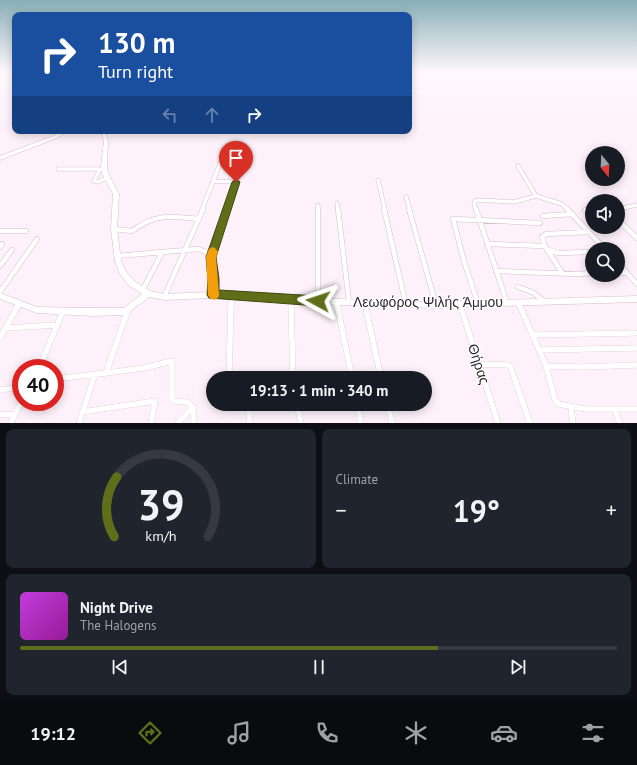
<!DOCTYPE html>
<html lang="en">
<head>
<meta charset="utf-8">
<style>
	body { margin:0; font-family:"PT Sans",sans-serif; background:#20242c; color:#f1f3f6; height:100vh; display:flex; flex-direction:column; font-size:15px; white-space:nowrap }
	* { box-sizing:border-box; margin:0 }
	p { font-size:13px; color:#9ea1a6 }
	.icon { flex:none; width:22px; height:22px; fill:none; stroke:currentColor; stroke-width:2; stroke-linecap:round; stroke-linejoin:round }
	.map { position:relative; height:423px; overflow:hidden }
	.sheet { display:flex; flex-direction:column; gap:6px; padding:6px; background:#0d0f14; flex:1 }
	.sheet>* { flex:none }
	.top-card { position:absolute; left:12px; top:12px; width:400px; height:122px; border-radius:8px; box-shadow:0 2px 10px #0003; background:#1a4fa0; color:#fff; overflow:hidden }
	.needle { width:26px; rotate:162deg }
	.buttons { position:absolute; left:585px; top:146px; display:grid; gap:8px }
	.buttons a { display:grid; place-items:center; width:40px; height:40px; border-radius:50%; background:#171b24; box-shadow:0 2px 10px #0003; font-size:20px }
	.speed { position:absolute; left:12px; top:359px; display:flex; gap:8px; font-size:20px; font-weight:700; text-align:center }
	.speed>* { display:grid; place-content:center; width:52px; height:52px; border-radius:50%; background:#171b24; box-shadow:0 2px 10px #0003; line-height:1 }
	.speed .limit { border:6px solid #d22; background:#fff; color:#111 }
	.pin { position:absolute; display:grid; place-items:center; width:34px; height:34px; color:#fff; margin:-41px -17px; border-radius:50% 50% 50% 0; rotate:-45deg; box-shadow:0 0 4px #0007 }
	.pin .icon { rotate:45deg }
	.me { position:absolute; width:44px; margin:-22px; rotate:275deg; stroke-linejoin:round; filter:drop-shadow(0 0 3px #0008) }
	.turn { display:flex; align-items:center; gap:14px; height:84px; padding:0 20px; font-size:18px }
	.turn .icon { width:52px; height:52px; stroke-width:2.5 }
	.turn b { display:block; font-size:28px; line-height:34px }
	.lanes { display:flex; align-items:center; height:38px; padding:0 20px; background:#0003; justify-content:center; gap:20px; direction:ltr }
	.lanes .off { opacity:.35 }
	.big { font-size:30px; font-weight:700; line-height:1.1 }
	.sheet .tile { flex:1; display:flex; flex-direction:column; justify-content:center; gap:6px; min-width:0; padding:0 14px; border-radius:8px; background:#20242c }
	.sheet .dial { align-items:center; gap:0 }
	.dial svg { height:104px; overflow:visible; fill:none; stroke:#363941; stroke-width:7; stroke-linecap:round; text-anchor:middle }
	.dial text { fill:#f1f3f6; stroke:none }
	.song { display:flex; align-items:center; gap:12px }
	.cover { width:48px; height:48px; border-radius:6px; background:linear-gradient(135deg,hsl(290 70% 55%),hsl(300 70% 35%)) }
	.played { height:4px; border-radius:2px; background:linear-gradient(90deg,#606e19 70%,#363941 70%) }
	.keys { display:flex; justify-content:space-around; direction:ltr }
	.heat { display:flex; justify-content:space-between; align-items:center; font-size:22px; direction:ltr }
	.sheet .tiles { flex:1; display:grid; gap:6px; grid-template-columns:1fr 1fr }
	.tile:last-child { grid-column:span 2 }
	.trip { position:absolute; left:206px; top:371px; width:226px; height:40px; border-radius:20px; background:#171b24; box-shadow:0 2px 10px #0003; font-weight:700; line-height:40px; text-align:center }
	.tabs { display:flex; height:64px; justify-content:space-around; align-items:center; background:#090b0e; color:#9ea1a6 }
	.tabs .icon { width:28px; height:28px }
	.tabs .active { color:#606e19 }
	.tabs b { font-size:18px; color:#f1f3f6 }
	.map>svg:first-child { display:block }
</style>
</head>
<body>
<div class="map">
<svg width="637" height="423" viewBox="0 0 637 423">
	<rect width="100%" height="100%" fill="#fef1fa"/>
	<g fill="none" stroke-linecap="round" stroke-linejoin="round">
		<defs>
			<path id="street-far3" d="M461,73l3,3
				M484,73l2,3
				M409,75l8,-1
				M409,78l3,4h-3
				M409,90h7l7,3"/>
			<path id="street-far2" d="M518,166l18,30 26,8 6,6
				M58,169h46
				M100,169l-6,12 4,1 9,-4
				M378,180l7,30
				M213,181l23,1
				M406,197l4,13
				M337,203l1,7
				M318,205v5
				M618,209l19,-4
				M202,210l18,-47
				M227,210l13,-39
				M476,210l-2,-6 1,-3 3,-1 36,2 22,-6
				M586,210l6,-1"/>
			<path id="street-far1" d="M318,209v92
				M338,209l11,93
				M384,209l22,96
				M409,209l27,96
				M476,209l31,94
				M567,209l38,40
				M585,210l7,-1
				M543,216l30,-2
				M618,220l19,18
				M114,229l18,2c24,-18 39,-15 67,-12
				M0,231h26
				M487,244l58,2
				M601,245h8l2,4
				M0,247l2,-3
				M549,250l9,3 34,-1
				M117,256l81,-7 8,3 5,5
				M618,263l19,21
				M0,266l12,-16
				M496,271l81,3 15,-1
				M562,273l-17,-27 -3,-9 4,-3 42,-2
				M618,273h9
				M518,287l14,5 12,9
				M142,291l20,-38
				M0,292l37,-53
				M213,295l1,-16 -3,-22 16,-48
				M164,297l39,-88
				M291,299v6
				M337,302l1,3
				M518,302l1,3
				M365,303v2
				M478,304l-14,-43 -11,-42 87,4
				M18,305l1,-2
				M231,305l2,-11"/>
			<path id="street" d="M291,304l2,74
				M337,304l15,74
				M365,304l16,74
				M519,304l27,62 9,34 3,4 27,5h52
				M460,305l38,118
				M5,328l52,-3
				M532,335l103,-2
				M0,338l19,-34
				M539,350l98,-2
				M479,364l29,1 3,3 19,55
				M546,366l36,1 55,-2
				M39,368l24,-57
				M106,373l38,-5 28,-7v39c6,3 11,0 17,3l4,6 1,14
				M229,378l2,-74
				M55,379l51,-6 22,-63
				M0,390l21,-3
				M248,404l2,19
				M297,404l4,19
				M357,404l4,19
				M388,404l4,19
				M571,407l2,16
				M614,409l6,14
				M82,412l73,-11 -4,22
				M0,415l15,-1
				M11,423l10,-21
				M79,423l16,-49
				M178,423l15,-16"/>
			<path id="secondary" d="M15,75v2l-15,2v-2z
				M62,131h6l-11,7 -57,22v-4l53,-20z
				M101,131h4l3,10 -1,25 1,7 11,21 -2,35 4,32 4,9 9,11 16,10 14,3 69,-3 104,8 99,3 201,-6v6l-201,6 -99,-3 -104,-8 -69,3 -15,-3 -24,18 -32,1 -56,-3 -37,-14v-6l37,14 56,1h31l18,-14 -14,-9 -8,-11 -5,-13 -4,-32 2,-35 -11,-21 -1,-7 3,-25z"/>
		</defs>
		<use href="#street-far3" stroke="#d4becd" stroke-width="3.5"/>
		<use href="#street-far2" stroke="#d4becd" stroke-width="4.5"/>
		<use href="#street-far1" stroke="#d4becd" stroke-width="5.5"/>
		<use href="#street" stroke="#d4becd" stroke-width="6"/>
		<use href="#secondary" stroke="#d4becd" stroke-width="1"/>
		<use href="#street-far3" stroke="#fff" stroke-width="3"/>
		<use href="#street-far2" stroke="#fff" stroke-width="3.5"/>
		<use href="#street-far1" stroke="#fff" stroke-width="4.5"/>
		<use href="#street" stroke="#fff" stroke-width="5.5"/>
		<use href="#secondary" fill="#fff" fill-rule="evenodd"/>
	</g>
	<linearGradient id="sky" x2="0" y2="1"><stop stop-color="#88aeb6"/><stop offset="0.55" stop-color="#fff9fd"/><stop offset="1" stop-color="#fff9fd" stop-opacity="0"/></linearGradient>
	<rect width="637" height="132" fill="url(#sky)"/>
	<path fill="#606e19" stroke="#3e4810" d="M236,179l4,3 -24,75 3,22v11l99,6 4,1 2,4 -2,4 -4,1 -109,-8 -2,-3 1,-16 -2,-22 26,-75z"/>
	<path fill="#f59e0b" d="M213,247l3,2 2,3 -2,5 3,38 -1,3 -4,2 -4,-2 -2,-3 -2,-38 3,-8z"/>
	<g text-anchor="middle" stroke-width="3" stroke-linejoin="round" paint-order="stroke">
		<g font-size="14" fill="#31292f" stroke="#fff">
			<text x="428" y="307">Λεωφόρος Ψιλής Άμμου</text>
			<text transform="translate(479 364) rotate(72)" y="5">Θήρας</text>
		</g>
	</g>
</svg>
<div class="buttons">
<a><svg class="needle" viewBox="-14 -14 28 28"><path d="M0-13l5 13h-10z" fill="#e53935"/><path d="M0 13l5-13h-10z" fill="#9ea1a6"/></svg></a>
<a><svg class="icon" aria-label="sound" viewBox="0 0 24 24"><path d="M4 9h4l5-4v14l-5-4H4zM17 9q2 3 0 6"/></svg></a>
<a><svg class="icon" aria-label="search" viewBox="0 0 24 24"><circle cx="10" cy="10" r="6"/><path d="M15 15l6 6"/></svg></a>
</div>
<div class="speed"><div class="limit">40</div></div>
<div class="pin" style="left:236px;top:182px;background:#d93025"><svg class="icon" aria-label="arrive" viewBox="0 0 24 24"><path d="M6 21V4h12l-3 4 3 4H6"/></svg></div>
<svg class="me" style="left:318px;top:301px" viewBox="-20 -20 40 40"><path d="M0-17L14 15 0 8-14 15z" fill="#606e19" stroke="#fff" stroke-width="4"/></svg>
<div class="trip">19:13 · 1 min · 340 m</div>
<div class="top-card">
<div class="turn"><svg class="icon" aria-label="right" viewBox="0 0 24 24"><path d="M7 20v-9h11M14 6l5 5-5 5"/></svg><div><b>130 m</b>Turn right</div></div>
<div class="lanes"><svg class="icon off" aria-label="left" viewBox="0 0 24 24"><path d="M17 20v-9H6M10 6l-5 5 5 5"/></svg><svg class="icon off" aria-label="ahead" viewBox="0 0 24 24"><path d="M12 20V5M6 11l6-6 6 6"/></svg><svg class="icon" aria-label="right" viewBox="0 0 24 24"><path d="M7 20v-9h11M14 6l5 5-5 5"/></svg></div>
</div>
</div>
<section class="sheet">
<div class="tiles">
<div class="tile dial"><svg viewBox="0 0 100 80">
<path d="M14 69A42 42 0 1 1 86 69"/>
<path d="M14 69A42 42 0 0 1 16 23" stroke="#606e19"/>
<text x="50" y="56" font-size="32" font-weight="700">39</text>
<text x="50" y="72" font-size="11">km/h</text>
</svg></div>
<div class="tile"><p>Climate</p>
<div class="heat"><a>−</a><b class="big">19°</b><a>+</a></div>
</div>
<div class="tile">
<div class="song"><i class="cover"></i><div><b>Night Drive</b><p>The Halogens</p></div></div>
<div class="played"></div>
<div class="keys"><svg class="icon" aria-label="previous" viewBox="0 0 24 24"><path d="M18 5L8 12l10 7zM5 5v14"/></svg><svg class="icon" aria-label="pause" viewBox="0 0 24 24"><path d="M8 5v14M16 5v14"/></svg><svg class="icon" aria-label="next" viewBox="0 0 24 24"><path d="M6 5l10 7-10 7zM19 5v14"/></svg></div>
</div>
</div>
</section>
<nav class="tabs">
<b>19:12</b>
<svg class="icon active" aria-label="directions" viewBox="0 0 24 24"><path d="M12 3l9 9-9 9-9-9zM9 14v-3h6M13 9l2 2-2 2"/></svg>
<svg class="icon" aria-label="music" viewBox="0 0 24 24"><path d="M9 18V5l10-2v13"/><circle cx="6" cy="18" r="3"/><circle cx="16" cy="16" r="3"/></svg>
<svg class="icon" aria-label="phone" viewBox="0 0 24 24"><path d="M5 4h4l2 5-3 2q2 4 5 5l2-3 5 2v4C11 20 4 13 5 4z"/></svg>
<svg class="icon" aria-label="climate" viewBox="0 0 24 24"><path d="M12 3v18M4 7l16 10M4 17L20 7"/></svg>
<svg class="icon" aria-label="car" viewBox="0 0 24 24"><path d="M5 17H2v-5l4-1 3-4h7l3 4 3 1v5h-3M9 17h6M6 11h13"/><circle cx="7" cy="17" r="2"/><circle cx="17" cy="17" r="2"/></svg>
<svg class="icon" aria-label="filters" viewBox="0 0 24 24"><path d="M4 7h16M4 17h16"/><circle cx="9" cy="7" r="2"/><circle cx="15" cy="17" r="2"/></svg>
</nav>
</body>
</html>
